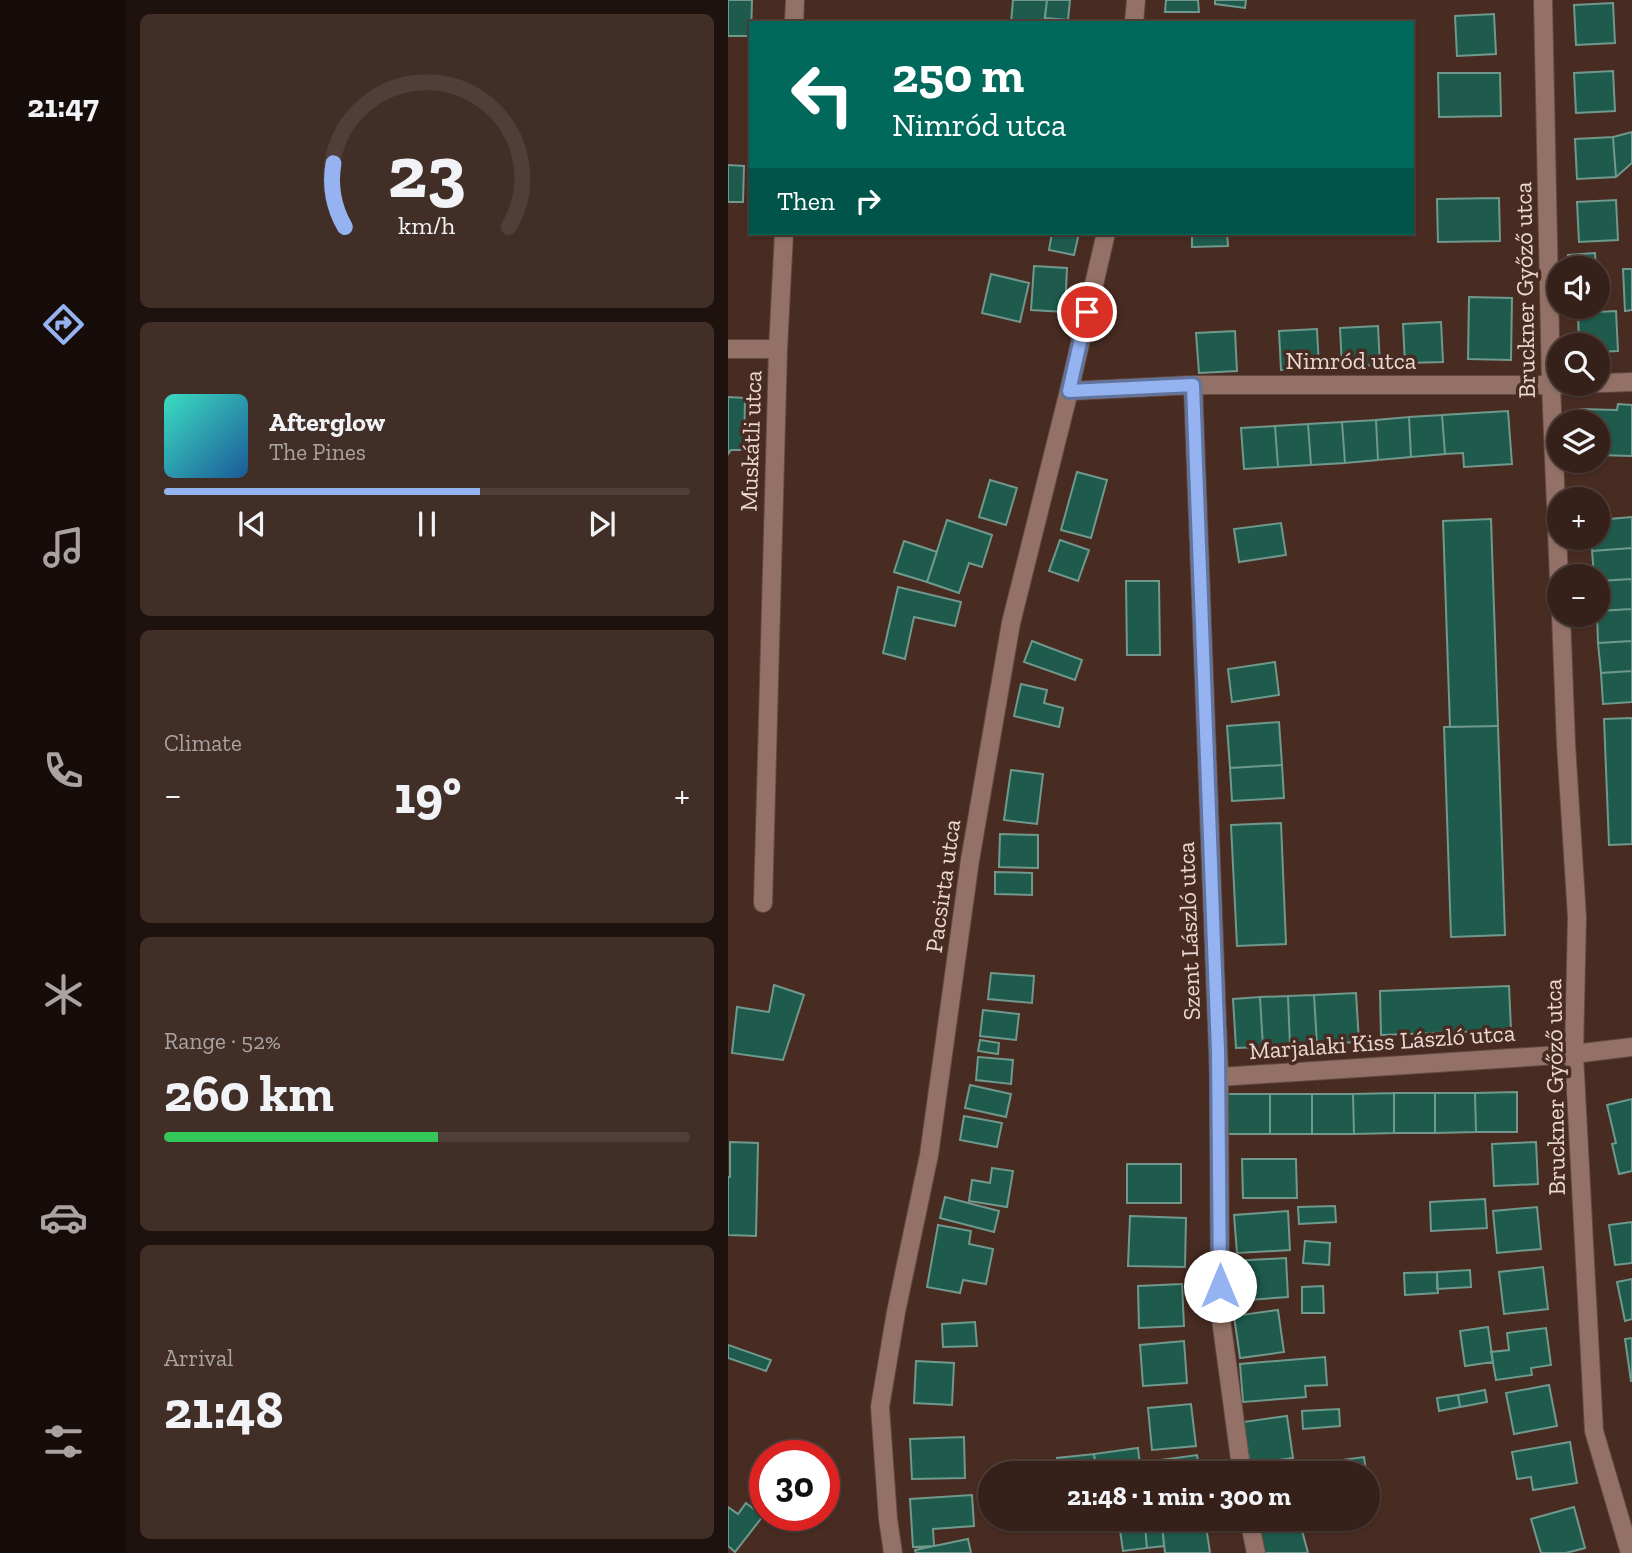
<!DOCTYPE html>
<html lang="en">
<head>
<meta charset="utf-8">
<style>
	body { margin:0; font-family:"Zilla Slab",serif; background:#412e27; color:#f1f3f6; height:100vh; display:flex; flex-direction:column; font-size:26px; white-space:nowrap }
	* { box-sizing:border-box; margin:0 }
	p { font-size:23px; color:#aaa3a2 }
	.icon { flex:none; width:38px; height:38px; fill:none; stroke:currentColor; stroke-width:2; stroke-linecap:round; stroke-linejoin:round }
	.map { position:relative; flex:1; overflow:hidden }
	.side { display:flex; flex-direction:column; gap:14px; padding:14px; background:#1e120e; width:602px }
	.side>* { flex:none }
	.guide { position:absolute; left:21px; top:21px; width:665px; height:214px; border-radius:0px; box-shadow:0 2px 5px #0004,0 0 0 2px #503e39; background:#00695c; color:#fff; overflow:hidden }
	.tools { position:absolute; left:819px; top:256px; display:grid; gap:14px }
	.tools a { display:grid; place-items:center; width:63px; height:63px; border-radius:50%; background:#36211a; box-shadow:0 2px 5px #0004,0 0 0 2px #503e39; font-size:35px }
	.speed { position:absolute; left:21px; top:1440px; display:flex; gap:14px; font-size:35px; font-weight:700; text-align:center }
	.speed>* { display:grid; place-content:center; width:91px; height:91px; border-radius:50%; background:#36211a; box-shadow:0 2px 5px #0004,0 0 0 2px #503e39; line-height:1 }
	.speed .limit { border:10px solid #d22; background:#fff; color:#111 }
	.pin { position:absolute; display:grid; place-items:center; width:60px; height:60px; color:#fff; margin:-30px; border:4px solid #fff; border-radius:50%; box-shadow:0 2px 7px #0007 }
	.me { position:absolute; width:77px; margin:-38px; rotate:0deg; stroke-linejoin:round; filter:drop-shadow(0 0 5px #0008) }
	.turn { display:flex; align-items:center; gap:24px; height:147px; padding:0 28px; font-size:32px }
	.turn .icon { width:91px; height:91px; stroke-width:2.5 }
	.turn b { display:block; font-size:49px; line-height:60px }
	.then { display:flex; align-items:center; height:66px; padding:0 28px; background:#0003; gap:14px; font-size:26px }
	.big { font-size:52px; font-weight:800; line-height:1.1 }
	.side .tile { flex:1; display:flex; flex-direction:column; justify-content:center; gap:10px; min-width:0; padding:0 24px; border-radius:10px; background:#412e27 }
	.side .dial { align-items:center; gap:0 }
	.dial svg { height:182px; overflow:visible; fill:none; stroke:#503e39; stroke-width:7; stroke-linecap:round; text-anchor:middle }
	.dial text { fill:#f1f3f6; stroke:none }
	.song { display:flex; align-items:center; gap:21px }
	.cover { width:84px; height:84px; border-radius:10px; background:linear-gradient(135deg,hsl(170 70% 55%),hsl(210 70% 35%)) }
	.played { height:7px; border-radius:4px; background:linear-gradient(90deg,#95b2f1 60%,#503e39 60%) }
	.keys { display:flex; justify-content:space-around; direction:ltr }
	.heat { display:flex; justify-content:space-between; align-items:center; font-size:38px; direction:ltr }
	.charge { height:10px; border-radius:5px; background:linear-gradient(90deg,#34c759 52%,#503e39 0) }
	.trip { position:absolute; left:250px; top:1461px; width:402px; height:70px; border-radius:35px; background:#36211a; box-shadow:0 2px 5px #0004,0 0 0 2px #503e39; font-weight:800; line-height:70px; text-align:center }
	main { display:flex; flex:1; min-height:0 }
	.tabs { display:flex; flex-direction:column; width:126px; justify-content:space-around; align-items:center; background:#160d0a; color:#aaa3a2 }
	.tabs .icon { width:49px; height:49px }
	.tabs .selected { color:#95b2f1 }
	.tabs b { font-size:32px; color:#f1f3f6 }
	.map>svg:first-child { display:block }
</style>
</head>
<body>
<main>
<nav class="tabs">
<b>21:47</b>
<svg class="icon selected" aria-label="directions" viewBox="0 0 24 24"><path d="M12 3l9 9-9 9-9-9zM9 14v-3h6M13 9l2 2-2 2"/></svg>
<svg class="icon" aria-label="music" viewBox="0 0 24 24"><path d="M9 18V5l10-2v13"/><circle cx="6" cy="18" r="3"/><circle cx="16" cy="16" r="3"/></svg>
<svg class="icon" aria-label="phone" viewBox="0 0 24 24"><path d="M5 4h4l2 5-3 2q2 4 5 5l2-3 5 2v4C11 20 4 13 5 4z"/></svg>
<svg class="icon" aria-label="climate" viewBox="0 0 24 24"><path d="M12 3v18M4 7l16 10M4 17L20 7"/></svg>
<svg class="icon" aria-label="car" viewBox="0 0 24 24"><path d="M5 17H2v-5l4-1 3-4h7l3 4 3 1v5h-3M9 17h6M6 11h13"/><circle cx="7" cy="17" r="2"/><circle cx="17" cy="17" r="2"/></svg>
<svg class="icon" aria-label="filters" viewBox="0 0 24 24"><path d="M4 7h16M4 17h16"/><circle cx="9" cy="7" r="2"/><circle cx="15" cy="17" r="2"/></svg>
</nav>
<section class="side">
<div class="tile dial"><svg viewBox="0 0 100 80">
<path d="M14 69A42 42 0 1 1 86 69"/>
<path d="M14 69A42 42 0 0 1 9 41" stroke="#95b2f1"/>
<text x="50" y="56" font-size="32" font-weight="700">23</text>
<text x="50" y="72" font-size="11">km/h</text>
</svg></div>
<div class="tile">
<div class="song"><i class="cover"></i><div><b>Afterglow</b><p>The Pines</p></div></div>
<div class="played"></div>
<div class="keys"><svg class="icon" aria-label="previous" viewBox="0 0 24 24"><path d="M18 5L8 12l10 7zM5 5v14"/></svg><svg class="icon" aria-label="pause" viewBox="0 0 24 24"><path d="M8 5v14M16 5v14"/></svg><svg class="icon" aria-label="next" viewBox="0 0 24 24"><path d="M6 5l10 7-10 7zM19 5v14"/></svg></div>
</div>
<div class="tile"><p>Climate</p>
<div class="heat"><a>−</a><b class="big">19°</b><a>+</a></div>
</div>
<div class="tile"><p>Range · 52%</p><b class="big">260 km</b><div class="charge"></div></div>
<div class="tile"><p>Arrival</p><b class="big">21:48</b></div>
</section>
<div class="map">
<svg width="904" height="1553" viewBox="0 0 904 1553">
	<rect width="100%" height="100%" fill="#482c22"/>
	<path fill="#1e5b4d" stroke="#70988c" stroke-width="2" d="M0,0h24l-1,36h-23z
		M285,0h34l-3,23h-33z
		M319,0h23l-2,20 -23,-2z
		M438,0h32l1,12h-34z
		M487,0h31l-1,8 -30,-4z
		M885,3l2,40 -39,2 -2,-40z
		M766,14l2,40 -39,2 -2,-40z
		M885,71l2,40 -39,2 -2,-40z
		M710,73h62l1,43 -62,1z
		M904,132v31l-16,14 -3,-40z
		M885,137l3,40 -39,2 -2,-40z
		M0,165l16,1 -1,36h-15z
		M771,198l1,43 -62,1 -1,-43z
		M888,200l2,40 -39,2 -2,-40z
		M324,233h27l-5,22 -25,-5z
		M464,233h35l1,13 -36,1z
		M867,253l1,15h-28v-13z
		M306,266l33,2 -2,44 -34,-2z
		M895,269h9v41l-7,1z
		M263,274l38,9 -9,39 -38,-9z
		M741,297l43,1 -1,62 -43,-1z
		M888,311l2,40 -20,1v-7h-19l-1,-32z
		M713,322l2,40 -38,1 -2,-39z
		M650,326l2,39 -38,2 -2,-39z
		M589,329l2,39 -38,2 -2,-39z
		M507,331l2,40 -38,2 -3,-40z
		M0,397l17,1 -1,52h-13l-3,4z
		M890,404l14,1v51l-34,-1v-33h-19l1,-13 37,1z
		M780,411l4,53 -48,3 -1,-14 -18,1 -3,-39z
		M714,415l3,39 -34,3 -2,-40z
		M681,417l2,40 -33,3 -2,-40z
		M648,420l2,40 -33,3 -3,-41z
		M614,422l3,41 -34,2 -3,-41z
		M580,424l3,41 -33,2 -3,-41z
		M547,426l3,41 -34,2 -3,-41z
		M349,472l30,8 -16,58 -30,-8z
		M262,480l27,8 -11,37 -27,-8z
		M904,517v31l-40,3 -1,-14h7v-17z
		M763,519l7,207 -48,1 -7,-206z
		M219,520l45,15 -10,32 -13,-4 -10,30 -32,-11z
		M553,523l5,32 -47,7 -5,-33z
		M332,540l29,10 -11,31 -29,-10z
		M176,541l33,11 -10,30 -33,-10z
		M904,548v31l-34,2v-5h-4l-2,-25z
		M904,579v30l-34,2v-30z
		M398,581h33l1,74h-33z
		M170,587l63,15 -6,24 -41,-9 -9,42 -22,-6z
		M904,609v32l-34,2 -1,-29 1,-3z
		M304,641l50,19 -7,20 -51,-18z
		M904,641v30l-31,2 -3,-30z
		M547,662l4,33 -47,7 -4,-33z
		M904,671v31l-29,2 -2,-31z
		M293,684l26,6 -3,13 19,5 -4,19 -45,-11z
		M904,718v126l-23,1 -5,-126z
		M551,722l3,43 -52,3 -3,-42z
		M770,726l7,209 -54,2 -7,-210z
		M554,765l2,33 -52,3 -2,-33z
		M283,770l32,4 -6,50 -33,-4z
		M553,823l5,121 -49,2 -6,-121z
		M272,834l38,1v33l-39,-1z
		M267,872l37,1v22l-37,-1z
		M263,973l43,3 -2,27 -44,-4z
		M46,985l30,10 -21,65 -51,-7 5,-46 32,5z
		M781,986l2,44 -130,5 -1,-44z
		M628,993l3,49 -42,2 -3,-49z
		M586,995l3,49 -27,1 -2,-49z
		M560,996l2,49 -27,2 -3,-50z
		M532,997l3,50 -27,1 -3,-49z
		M255,1010l36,4 -3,26 -36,-4z
		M252,1040l19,3 -1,11 -20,-3z
		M250,1057l35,3 -2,24 -35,-4z
		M242,1085l41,9 -5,23 -41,-9z
		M789,1092v40h-41l-1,-39z
		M666,1093h41v40h-41z
		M666,1093v40l-40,1 -1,-40z
		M707,1093h40l1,39 -41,1z
		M500,1094h42v40h-42z
		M542,1094h42v40h-42z
		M584,1094h41l1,40h-42z
		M904,1099v72l-13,3 -7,-30 4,-1 -9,-38z
		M236,1116l38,7 -5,24 -37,-7z
		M2,1142l28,1 -2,93 -28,-1v-58h2z
		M808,1142l2,42 -44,2 -2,-42z
		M514,1159h54l1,39h-54z
		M399,1164h54v39h-54z
		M264,1168l21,3 -6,36 -38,-6 3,-21 18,3z
		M217,1197l54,14 -5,21 -54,-14z
		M757,1199l2,29 -56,3 -1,-29z
		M607,1206l1,16 -37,2 -1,-17z
		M809,1207l4,42 -44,4 -4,-42z
		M560,1211l2,39 -53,3 -3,-38z
		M402,1216l56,2 -1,49 -57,-1z
		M904,1222v41l-17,2 -6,-40z
		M210,1225l33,6 -2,13 24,5 -7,35 -23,-4 -3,13 -33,-6z
		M577,1241l25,2 -1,22 -26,-2z
		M558,1258l2,39 -53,4 -3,-40z
		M815,1267l5,42 -44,5 -5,-42z
		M742,1270l1,17 -34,2v-17z
		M709,1272l1,21 -33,2 -1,-22z
		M904,1279v40l-7,2 -8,-39z
		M454,1284l2,42 -45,2 -1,-42z
		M595,1286l1,27h-22v-26z
		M550,1310l6,42 -44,6 -6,-42z
		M247,1322l2,24 -34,1 -1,-23z
		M760,1327l5,35 -28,4 -5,-35z
		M818,1328l5,37 -20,3 1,7 -36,5 -5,-28 18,-2 -2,-17z
		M904,1338v43h-1l-6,-42z
		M456,1341l3,42 -44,3 -3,-41z
		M0,1345l43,15 -5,11 -38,-13z
		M597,1357l2,28 -22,1 1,11 -63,5 -3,-38z
		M188,1361l38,2 -2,42 -38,-2z
		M821,1385l8,41 -43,8 -8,-41z
		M757,1390l2,12 -27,5 -2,-12z
		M730,1395l2,12 -21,4 -2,-13z
		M463,1404l5,42 -44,4 -4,-42z
		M611,1409l1,17 -37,3 -1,-18z
		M559,1416l6,42 -43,6 -7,-42z
		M236,1437l1,41 -53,1 -2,-40z
		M842,1442l7,41 -44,7 -2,-13 -14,2 -5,-27z
		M410,1448l3,26h-44l-3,-20z
		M366,1454l3,20h-38l-2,-16z
		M469,1455l3,19h-45l-2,-13z
		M636,1457l2,14 -18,3h-36l-1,-10z
		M565,1466l1,8h-42z
		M244,1495l2,31 -41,3 1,17 -21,1 -3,-48z
		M18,1503l17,13 -28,36 -7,-6v-39l10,7z
		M846,1507l11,41 -19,5h-25l-10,-34z
		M477,1519l5,34h-45l-3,-28z
		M571,1519l9,34h-46l-6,-23z
		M434,1525l2,21 -17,2 -2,-21z
		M417,1527l2,21 -24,3 -3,-21z
		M240,1539l3,14h-55l-1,-3z"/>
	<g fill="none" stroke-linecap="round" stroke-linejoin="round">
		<defs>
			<path id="minor" d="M815,0l8,385 8,194
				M66,23l1,-23
				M406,23l2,-23
				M0,349h50
				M465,385l26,692 1,235 22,162
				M341,391l124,-6h358l81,-3
				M833,614l5,130 11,173 -3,137 20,377 36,122
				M35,903l15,-554 6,-116
				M491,1077l355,-23 58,-7
				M521,1519l7,34
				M165,1553l-5,-34 -8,-112 16,-95 33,-157 41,-295 41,-237 58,-232 37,-158"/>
		</defs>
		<use href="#minor" stroke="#634a43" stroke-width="20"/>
		<use href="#minor" stroke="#937166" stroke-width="18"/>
	</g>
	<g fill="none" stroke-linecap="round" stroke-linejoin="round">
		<defs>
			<path id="route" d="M359,312l-18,79 124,-6 25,666 2,235"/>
		</defs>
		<use href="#route" stroke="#61749d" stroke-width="18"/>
		<use href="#route" stroke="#95b2f1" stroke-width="12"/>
	</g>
	<g text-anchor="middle" stroke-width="7" stroke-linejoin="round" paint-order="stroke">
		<g font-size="24" fill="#ebd8d2" stroke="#482c22">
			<text transform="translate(797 290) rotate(-91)" y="8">Bruckner Győző utca</text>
			<text x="623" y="369">Nimród utca</text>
			<text transform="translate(23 441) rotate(-88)" y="8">Muskátli utca</text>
			<text transform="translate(215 886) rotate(-82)" y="8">Pacsirta utca</text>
			<text transform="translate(461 931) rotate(-92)" y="8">Szent László utca</text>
			<text transform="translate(654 1042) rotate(-4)" y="8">Marjalaki Kiss László utca</text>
			<text transform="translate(827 1087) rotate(-91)" y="8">Bruckner Győző utca</text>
		</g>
	</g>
</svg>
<div class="tools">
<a><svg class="icon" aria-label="sound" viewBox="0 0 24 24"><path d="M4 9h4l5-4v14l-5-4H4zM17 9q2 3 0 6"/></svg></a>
<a><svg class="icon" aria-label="search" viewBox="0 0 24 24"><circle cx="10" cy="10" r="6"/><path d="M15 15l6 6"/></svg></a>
<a><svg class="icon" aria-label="layers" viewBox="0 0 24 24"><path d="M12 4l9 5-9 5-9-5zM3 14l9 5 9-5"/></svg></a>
<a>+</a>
<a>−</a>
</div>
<div class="speed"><div class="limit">30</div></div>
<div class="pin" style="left:359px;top:312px;background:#d93025"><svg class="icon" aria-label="arrive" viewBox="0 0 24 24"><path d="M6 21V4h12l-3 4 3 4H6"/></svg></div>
<svg class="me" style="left:492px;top:1286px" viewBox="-20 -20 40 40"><circle r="19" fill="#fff"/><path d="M0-13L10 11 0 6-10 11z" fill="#95b2f1"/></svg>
<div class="trip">21:48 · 1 min · 300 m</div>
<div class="guide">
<div class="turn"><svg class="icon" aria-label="left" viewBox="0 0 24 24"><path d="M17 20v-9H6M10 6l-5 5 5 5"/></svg><div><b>250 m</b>Nimród utca</div></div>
<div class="then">Then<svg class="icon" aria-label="right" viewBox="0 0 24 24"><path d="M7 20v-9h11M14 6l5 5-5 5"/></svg></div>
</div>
</div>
</main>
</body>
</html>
